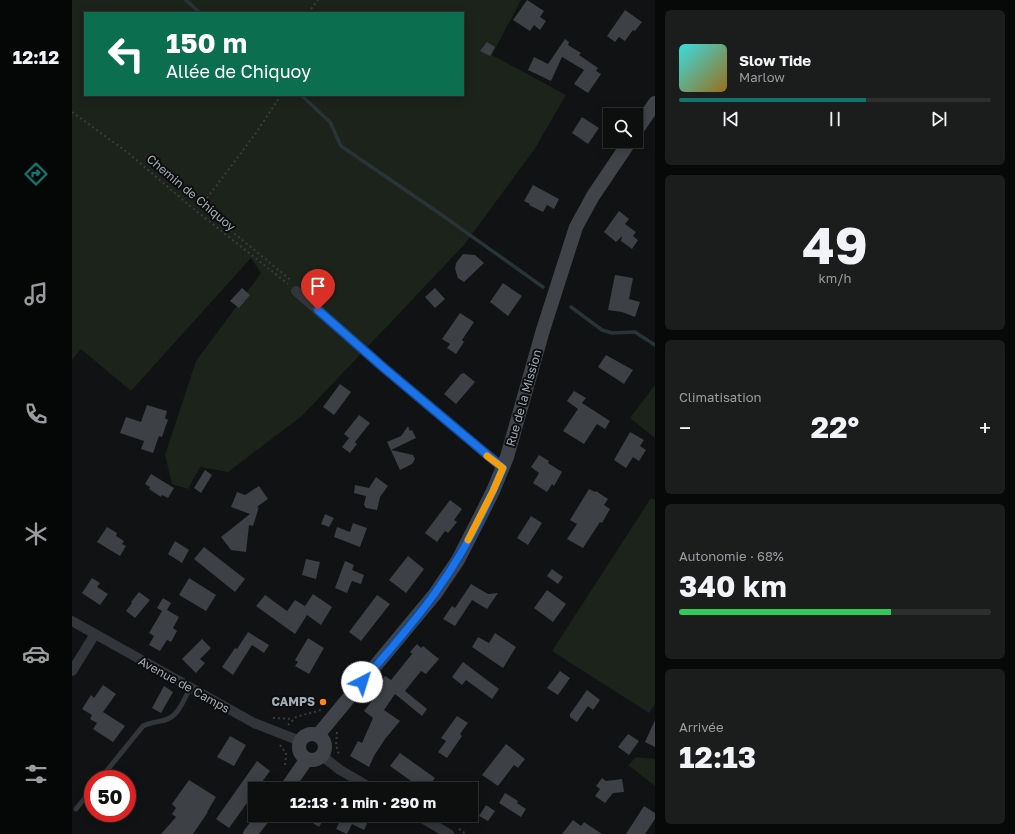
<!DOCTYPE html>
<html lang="fr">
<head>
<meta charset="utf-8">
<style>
	body { margin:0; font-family:"Golos Text",sans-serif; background:#1b1c1c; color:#f1f3f6; height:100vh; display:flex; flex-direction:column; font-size:15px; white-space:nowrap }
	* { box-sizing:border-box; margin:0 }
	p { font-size:13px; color:#9a9c9e }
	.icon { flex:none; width:22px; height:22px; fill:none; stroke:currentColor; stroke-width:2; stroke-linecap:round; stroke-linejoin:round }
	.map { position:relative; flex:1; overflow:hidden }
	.details { display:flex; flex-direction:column; gap:10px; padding:10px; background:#070808; width:360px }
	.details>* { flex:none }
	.banner { position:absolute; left:12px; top:12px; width:380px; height:84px; border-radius:0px; box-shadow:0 2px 10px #0003,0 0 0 1px #2d2e2e; background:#0b6e4f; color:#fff; overflow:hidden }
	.tools { position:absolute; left:531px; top:108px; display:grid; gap:8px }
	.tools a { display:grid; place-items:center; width:40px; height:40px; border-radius:0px; background:#0d0e0e; box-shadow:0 2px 10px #0003,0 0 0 1px #2d2e2e; font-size:20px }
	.speed { position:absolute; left:12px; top:770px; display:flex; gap:8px; font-size:20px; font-weight:700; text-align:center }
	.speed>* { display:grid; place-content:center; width:52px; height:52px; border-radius:50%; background:#0d0e0e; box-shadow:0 2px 10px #0003,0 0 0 1px #2d2e2e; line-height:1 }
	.speed .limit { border:6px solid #d22; background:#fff; color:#111 }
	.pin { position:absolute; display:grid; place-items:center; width:34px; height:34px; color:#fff; margin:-41px -17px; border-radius:50% 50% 50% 0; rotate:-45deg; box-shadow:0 0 4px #0007 }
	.pin .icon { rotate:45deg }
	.me { position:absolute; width:44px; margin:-22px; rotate:40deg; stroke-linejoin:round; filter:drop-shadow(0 0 3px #0008) }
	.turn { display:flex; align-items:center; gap:14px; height:84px; padding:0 16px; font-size:18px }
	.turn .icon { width:52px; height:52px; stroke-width:2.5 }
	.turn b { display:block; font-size:28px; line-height:34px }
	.big { font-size:30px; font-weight:700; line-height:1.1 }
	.details .card { flex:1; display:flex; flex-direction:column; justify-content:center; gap:6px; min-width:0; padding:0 14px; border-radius:6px; background:#1b1c1c }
	.details .dial { align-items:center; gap:0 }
	.dial b { font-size:52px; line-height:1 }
	.song { display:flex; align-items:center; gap:12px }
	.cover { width:48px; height:48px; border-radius:6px; background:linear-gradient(135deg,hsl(180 70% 55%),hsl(40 70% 35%)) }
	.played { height:4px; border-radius:2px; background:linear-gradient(90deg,#0f766e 60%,#2d2e2e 60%) }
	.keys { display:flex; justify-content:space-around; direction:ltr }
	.heat { display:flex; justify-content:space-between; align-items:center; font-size:22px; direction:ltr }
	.charge { height:6px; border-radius:3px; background:linear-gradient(90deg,#34c759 68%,#2d2e2e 0) }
	.trip { position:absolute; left:176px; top:782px; width:230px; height:40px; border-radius:0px; background:#0d0e0e; box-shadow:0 2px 10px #0003,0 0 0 1px #2d2e2e; font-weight:700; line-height:40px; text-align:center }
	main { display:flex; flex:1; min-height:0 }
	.menu { display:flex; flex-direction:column; width:72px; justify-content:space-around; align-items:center; background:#050606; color:#9a9c9e }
	.menu .icon { width:28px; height:28px }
	.menu .on { color:#0f766e }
	.menu b { font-size:18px; color:#f1f3f6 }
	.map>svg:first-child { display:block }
</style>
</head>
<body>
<main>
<nav class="menu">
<b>12:12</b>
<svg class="icon on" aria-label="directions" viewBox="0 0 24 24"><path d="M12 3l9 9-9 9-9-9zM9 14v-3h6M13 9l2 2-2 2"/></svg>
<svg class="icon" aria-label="music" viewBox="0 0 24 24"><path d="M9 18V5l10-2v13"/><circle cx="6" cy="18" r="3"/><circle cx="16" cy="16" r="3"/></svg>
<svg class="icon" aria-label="phone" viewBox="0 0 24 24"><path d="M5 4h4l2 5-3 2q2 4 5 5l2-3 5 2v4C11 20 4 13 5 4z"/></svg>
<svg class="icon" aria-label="climate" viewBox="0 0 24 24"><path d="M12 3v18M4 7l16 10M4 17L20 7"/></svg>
<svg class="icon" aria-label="car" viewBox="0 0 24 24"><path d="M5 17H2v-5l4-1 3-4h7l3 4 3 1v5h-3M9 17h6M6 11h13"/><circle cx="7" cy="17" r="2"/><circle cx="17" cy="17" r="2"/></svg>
<svg class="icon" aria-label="filters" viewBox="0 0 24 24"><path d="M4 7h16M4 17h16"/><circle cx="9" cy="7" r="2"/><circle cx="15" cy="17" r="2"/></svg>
</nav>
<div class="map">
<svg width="583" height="834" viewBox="0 0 583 834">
	<rect width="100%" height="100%" fill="#111213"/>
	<path fill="#1c231b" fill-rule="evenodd" d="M0,0h449l-29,55 74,40 -32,55 -70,95 -162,171 -74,56 -28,-5 -12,22 -16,-5 -7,-29 31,-94 65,-88 -10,-15 -120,133 -50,-42 -9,11zM13,13h378v82h-378z
		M583,385v53l-25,-20z
		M579,498l4,2v204l-6,9 -97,-62z
		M564,757l19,2v27l-27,-21z"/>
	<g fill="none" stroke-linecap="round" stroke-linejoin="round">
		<path stroke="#273438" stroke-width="3.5" d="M114,0l14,13
			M229,95l29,27 11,24 98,67 104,74
			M499,307l31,23 10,3 23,-1 20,13"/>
	</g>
	<path fill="#3d4044" d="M455,0l17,11 -4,6 6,4 -6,9 -6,-5 -4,6 -17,-11z
		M553,10l17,12 -7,9 -2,-1 -8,11 -6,-4 -4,5 -8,-6z
		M493,39l4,3 -1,3 13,8 -2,2 19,13 -2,3 5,3 -13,19 -14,-9 10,-14 -22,-13 -11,24 -23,-11 6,-13 14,7z
		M415,42l8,5 -5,9 -10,-5z
		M510,117l17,11 -11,16 -16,-11z
		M461,185l26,14 -5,10 -7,-4 -4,7 -14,-7 1,-1 -6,-3z
		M547,211l10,8 -4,5 11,8 -3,4 5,4 -6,9 -11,-8 1,-5 -6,6 -12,-10z
		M391,254l12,1 9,8 -20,19 -6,-4 -3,-9 1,-6z
		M543,275l18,3 -4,21 11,3 -5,15 -13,-5 -14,-2z
		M431,283l19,13 -14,20 -18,-14z
		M170,288l8,7 -11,13 -9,-7z
		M363,288l10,11 -10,9 -10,-11z
		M388,313l14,9 -12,18 2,2 -8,12 -9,-6 3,-4 -8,-5z
		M534,355l27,15 -9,14 -26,-17z
		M392,373l11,9 -19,22 -12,-10 17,-20z
		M268,384l11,8 -17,23 -11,-8z
		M502,391l12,7 -4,5 28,18 -5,8 -8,-5 -13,20 -21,-13 15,-22 -11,-8z
		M75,405l20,6 -2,7 3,2 -3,8 -3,9 -3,-1 -6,17 -12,-4 3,-8 -24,-8 6,-16 15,5z
		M287,415l11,8 -15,19 2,2 -7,9 -8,-6 7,-9 -5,-4z
		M336,426l2,5 2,-1 4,8 -25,12 22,5 2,4 -3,5 -12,6 -13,-28 14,-6z
		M558,432l14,8 -4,6 6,4 -7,11 -6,-4 -7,11 -12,-8z
		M467,455l10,6 -1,2 14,9 -8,14 -2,-2 -5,8 -14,-9 6,-10 -8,-6z
		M133,470l7,5 -11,18 -7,-5z
		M79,474l23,14 -6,10 -6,-3 -1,2 -12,-8 1,-2 -5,-3z
		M304,477l12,9 -8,11 -3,13 -11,-2 -2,-3 2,-9 -12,-3 1,-8 14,3z
		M187,486l9,13 -10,7 -1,2 2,-1 -6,19 -4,-1 -3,27 -15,-2 -10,-13 29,-23 -19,-7 6,-15 8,3z
		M517,489l6,3 1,-1 12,8 -4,6 6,4 -8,14 -2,-1 -17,26 -16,-9 10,-15 -7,-4z
		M378,500l12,9 -8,11 3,2 -9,11 -3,-2 -8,11 -12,-9z
		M253,514l9,4 -5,9 -8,-3z
		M459,516l11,7 -14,22 -11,-7z
		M281,523l14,5 -7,19 -26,-10 3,-10 13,5z
		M35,527l10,6 -1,3 8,5 -2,3 4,2 -6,10 -23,-14z
		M103,541l14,9 -7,13 -14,-9z
		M132,547l41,32 -10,13 -41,-33z
		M336,556l16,13 -18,24 -17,-13z
		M234,559l14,3 -4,17 -14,-4z
		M273,561l9,4 -2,5 12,5 -3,9 -9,-3 -5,12 -12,-5z
		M480,569l11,8 -5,7 -11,-8z
		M20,578l8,5 -3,4 11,7 -8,11 -18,-12z
		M117,578l27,17 -10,16 -27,-16z
		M399,584l17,10 10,-1 -11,16 -15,-9 -17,26 -12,-7 9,-13 3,2z
		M475,590l19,14 -13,18 -19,-14z
		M67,592l11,8 -15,18 -9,-7 6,-8 -1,-1z
		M241,594l19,13 -11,18 -14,-10 -12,19 -39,-28 9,-11 22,16 8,-11 10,6z
		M305,595l13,9 -29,37 -12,-9z
		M91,598l8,5 -4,7 12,7 -6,11 4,3 -6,11 -4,-2 -7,11 -11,-6 5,-9 -5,-3 13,-22 -5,-3z
		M176,632l21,13 -5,8 -12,-8 -19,30 -11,-8 13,-19 2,1z
		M423,633l21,14 -13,21 -31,-21 6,-10 11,6z
		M236,638l16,10 -15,26 -14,-8 3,-4 -3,-2z
		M130,639l9,9 -11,11 5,4 -9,10 -14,-14z
		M345,644l4,4 2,-2 16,13 -13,15 -5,-3 -16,20 22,18 -5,7 -27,-22 -11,16 16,11 -15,18 -11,17 -5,11 -19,-11 8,-15 4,2 11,-25 -9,-7 14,-18 -4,-3 11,-14 6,4 21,-26 -2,-2z
		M391,662l36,27 -7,10 -26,-19 -4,5 -10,-8z
		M488,671l10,7 -12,17 -11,-7z
		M31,685l13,9 -13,18 22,14 -12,16 -20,-13 4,-6 -7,-4 2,-4 -10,-6 9,-14 3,3z
		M92,686l9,6 -12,21 -9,-5z
		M515,690l13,10 -7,10 -5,-4 -11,16 -7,-5v-3z
		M385,716l11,7 -8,11 2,2 -15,22 -9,-6 8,-11 -5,-3z
		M583,720v27l-10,-5z
		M556,734l11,7 -10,14 -11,-8z
		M158,736l16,9 -12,21 -17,-9z
		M434,744l19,15 -7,9 -4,-3 -16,21 -16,-11z
		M328,753l35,25 -8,11h-22l6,-8 -21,-15z
		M185,761l13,10 -13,18h-2v3l-26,36 -13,-9z
		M530,778l4,3 16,-2 2,13 -11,1 -8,10 -10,-7 5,-7 -4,-3z
		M117,780l27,17 -9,15h1l-15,22h-32l15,-17 -4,-3 4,-6 -4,-4z
		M433,793l13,8 -1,2 9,6 -5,8 -22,-14z
		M414,805l9,6 -7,10 -9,-5z
		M572,806l11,7v6l-10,15h-19z
		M228,815h26l-7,12z
		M271,815l8,1 1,-1h19l-7,15 -12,-6 -5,10 -11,-5z
		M501,820l8,6 3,-4 18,12h-40z"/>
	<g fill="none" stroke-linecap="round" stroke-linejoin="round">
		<path stroke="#383c40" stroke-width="2" stroke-dasharray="2 3" stroke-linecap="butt" d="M236,13l10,-13
			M209,95l-25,38 -55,73 91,75
			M0,112l55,40 63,54 98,78
			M201,718l20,1
			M216,725l8,-8 25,-7
			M265,732l-1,13 3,10
			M208,745l6,8 -1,14
			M311,786l6,3
			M387,829l7,5"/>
		<path stroke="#323539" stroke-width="5" d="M28,779l43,-53c8,-4 15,-4 22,-6 14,-4 19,-21 25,-32
			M4,809l17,-21"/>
		<path stroke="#323539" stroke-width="10" d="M224,291l88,77 119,100
			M0,621l182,102 46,18
			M0,671l23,-37
			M249,755l19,15 33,19
			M345,815l32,19"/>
		<path stroke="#404449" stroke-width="14" d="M564,131l19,-28
			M227 747a13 13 0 1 1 26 0a13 13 0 1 1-26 0Z
			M246,735l117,-141 23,-34 19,-37 16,-32 14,-34 36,-127 33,-103 17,-31 37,-55
			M214,789l21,-30
			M178,834l15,-19"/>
	</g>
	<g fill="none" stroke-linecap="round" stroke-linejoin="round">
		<defs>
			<path id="route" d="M246,310l66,58 119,100c-18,44 -40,86 -68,125 -22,31 -48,60 -73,89"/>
		</defs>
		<use href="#route" stroke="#114b97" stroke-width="10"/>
		<use href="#route" stroke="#1a73e8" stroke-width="7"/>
		<path stroke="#f59e0b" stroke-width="7" d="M396,540l25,-49 10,-23 -16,-12"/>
	</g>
	<circle fill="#ff831e" stroke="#0d0d0e" stroke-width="1.5" cx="251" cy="702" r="4"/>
	<g text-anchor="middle" stroke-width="4" stroke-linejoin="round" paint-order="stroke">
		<g font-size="12" fill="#a1acb5" stroke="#0d0d0e">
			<text transform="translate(119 193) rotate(40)" y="4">Chemin de Chiquoy</text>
			<text transform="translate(452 398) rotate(-74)" y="4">Rue de la Mission</text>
			<text transform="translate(112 685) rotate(29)" y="4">Avenue de Camps</text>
		</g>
		<g font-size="12" font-weight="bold" fill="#a1acb5" stroke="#0d0d0e" text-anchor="end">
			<text x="243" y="706">CAMPS</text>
		</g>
	</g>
</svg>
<div class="tools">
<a><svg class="icon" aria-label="search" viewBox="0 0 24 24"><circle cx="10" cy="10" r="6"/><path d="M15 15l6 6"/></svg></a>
</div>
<div class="speed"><div class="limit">50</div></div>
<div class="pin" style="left:246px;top:310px;background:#d93025"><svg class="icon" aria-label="arrive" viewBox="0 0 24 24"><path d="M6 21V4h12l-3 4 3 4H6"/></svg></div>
<svg class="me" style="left:290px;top:682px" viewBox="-20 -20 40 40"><circle r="19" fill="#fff"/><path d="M0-13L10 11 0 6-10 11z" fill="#1a73e8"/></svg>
<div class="trip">12:13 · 1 min · 290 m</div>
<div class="banner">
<div class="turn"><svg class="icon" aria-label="left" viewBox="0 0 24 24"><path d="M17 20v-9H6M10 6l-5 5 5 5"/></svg><div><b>150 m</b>Allée de Chiquoy</div></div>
</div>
</div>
<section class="details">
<div class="card">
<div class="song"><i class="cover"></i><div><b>Slow Tide</b><p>Marlow</p></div></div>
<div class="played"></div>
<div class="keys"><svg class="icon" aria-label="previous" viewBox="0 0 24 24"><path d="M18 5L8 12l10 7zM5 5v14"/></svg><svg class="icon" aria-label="pause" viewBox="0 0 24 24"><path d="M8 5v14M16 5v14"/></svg><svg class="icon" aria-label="next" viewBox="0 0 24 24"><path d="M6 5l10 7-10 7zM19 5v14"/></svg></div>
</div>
<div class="card dial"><b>49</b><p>km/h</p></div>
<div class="card"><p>Climatisation</p>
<div class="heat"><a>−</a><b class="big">22°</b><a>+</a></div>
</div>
<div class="card"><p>Autonomie · 68%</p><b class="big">340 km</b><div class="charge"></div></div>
<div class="card"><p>Arrivée</p><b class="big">12:13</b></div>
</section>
</main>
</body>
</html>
